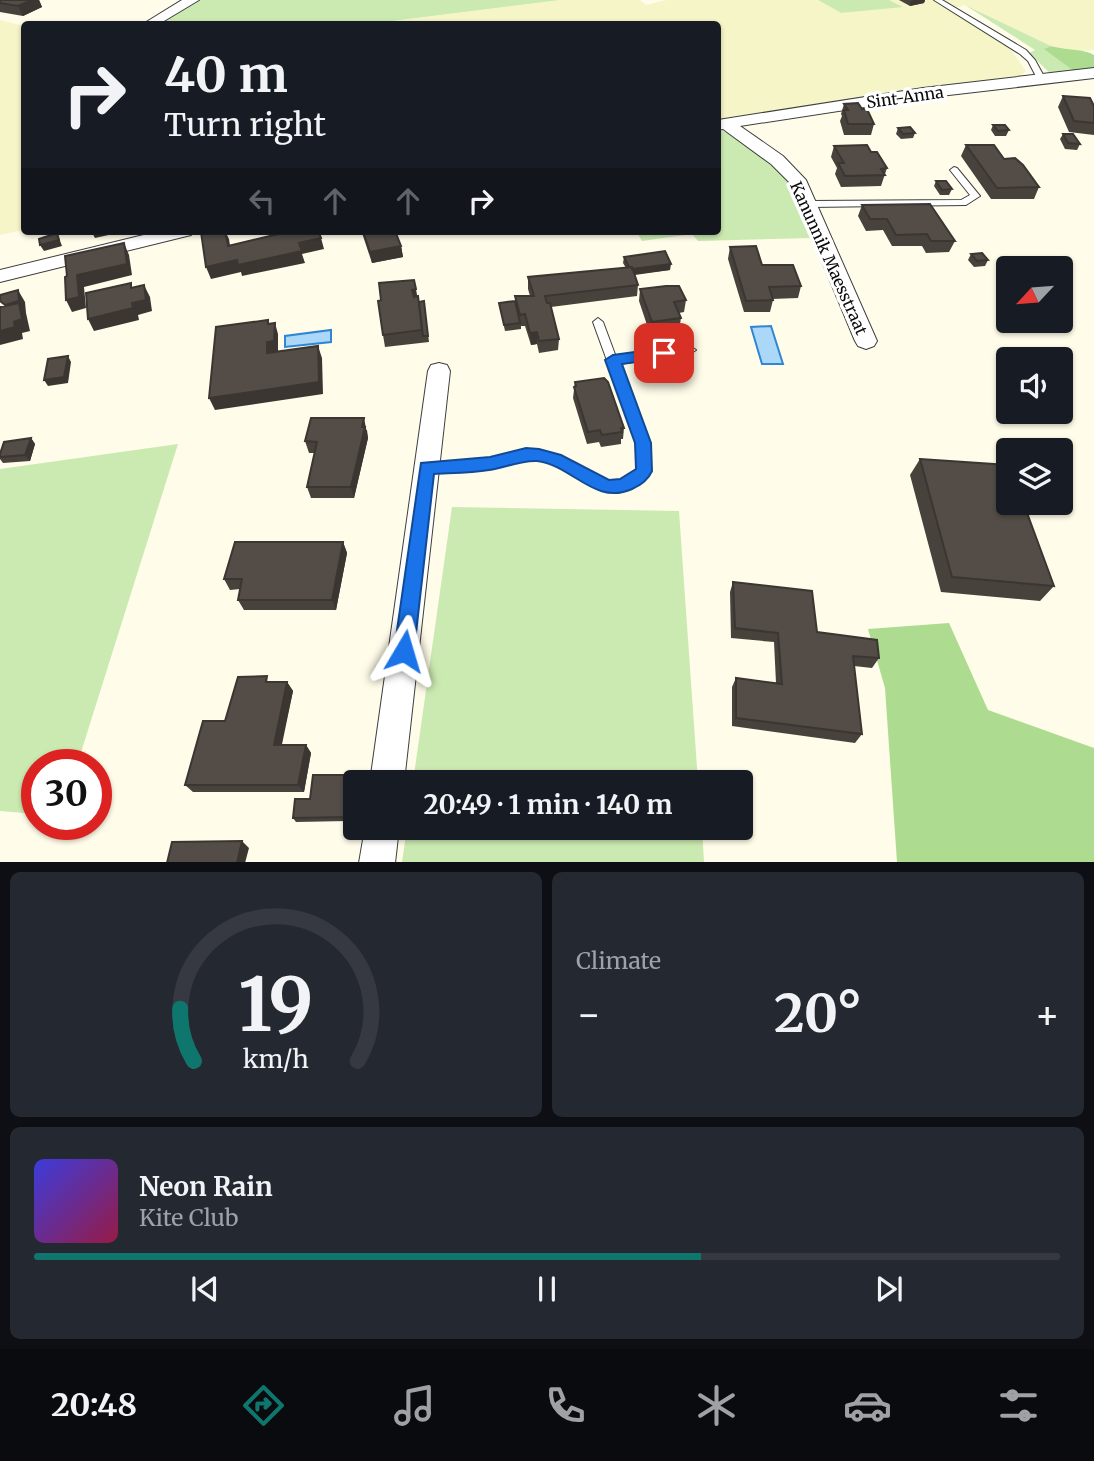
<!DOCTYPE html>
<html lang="en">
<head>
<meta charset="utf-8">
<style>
	body { margin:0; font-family:Merriweather,serif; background:#242831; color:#f1f3f6; height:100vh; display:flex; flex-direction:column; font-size:26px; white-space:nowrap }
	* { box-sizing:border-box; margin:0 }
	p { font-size:23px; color:#9ea1a6 }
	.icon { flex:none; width:38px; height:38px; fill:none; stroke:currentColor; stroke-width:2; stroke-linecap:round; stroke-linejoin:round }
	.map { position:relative; height:862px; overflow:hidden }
	.details { display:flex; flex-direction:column; gap:10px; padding:10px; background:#0d0f14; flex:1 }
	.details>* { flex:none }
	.guide { position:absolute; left:21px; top:21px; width:700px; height:214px; border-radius:7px; box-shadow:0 2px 5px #0004; background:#171b24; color:#f1f3f6; overflow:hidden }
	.needle { width:46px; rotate:244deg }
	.buttons { position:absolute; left:996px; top:256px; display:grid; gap:14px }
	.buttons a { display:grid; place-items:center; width:77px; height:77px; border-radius:7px; background:#171b24; box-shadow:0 2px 5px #0004; font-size:35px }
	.speed { position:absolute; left:21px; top:749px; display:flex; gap:14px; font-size:35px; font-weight:700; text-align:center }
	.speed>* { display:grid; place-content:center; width:91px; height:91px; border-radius:50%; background:#171b24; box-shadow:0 2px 5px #0004; line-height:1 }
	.speed .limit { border:10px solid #d22; background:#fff; color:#111 }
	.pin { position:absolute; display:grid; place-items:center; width:60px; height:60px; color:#fff; margin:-30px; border-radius:14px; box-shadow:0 4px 10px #0006 }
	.me { position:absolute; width:77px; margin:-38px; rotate:7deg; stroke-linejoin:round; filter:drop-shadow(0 0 5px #0008) }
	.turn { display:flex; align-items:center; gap:24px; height:147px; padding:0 28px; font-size:32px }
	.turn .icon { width:91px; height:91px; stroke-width:2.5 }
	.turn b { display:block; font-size:49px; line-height:60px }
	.lanes { display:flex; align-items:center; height:66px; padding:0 28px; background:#0003; justify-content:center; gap:35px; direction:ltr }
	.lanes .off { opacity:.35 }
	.big { font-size:52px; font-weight:700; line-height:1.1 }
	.details .tile { flex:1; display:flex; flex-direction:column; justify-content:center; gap:10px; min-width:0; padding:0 24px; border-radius:10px; background:#242831 }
	.details .dial { align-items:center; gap:0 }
	.dial svg { height:182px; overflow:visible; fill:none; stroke:#363941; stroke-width:7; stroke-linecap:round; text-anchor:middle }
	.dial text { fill:#f1f3f6; stroke:none }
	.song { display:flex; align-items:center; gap:21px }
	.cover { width:84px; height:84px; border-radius:10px; background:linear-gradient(135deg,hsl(240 70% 55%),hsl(340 70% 35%)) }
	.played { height:7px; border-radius:4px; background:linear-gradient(90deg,#0f766e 65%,#363941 65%) }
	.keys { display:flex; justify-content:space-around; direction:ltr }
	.heat { display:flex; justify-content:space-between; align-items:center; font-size:38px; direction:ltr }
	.details .tiles { flex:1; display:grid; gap:10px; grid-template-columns:1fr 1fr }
	.tile:last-child { grid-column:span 2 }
	.trip { position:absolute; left:343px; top:770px; width:410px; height:70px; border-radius:7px; background:#171b24; box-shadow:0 2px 5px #0004; font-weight:700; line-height:70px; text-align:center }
	.tab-bar { display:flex; height:112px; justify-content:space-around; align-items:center; background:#090b0e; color:#9ea1a6 }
	.tab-bar .icon { width:49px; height:49px }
	.tab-bar .current { color:#0f766e }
	.tab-bar b { font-size:32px; color:#f1f3f6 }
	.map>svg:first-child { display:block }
</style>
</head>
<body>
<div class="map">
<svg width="1094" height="863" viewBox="0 0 1094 863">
	<rect width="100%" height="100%" fill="#fffce9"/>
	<path fill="#f6f5c8" d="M560,0h80l6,5 20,-5h152l23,13 60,-7 -12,-6h205v50l-23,2 -20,-6 -86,-41 -13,4 59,41 15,21 -5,5 -107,13 -196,31v-96h-350z
		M0,20l24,6v204l-24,5z"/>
	<path fill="#cbeab1" d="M198,0h362l-192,24h-64v-2l-29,2h-117z
		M818,0h71l14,7 -62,6z
		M965,5l86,41 -6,3 30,23 -22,4 -24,-23 6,-3z
		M718,130c25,5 60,33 74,56 9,15 13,35 20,52l-114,3 -6,-7 -50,7 -6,-10h82z
		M178,444l-101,321h-40v49l-37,-3v-342z
		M452,507l227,4 19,271h-285z
		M407,828h295l2,34h-302z"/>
	<path fill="#addc90" d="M1051,46c13,4 34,3 43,9v15l-19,2 -31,-23z
		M949,623l39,87 106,38v114h-197l-12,-174 -17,-59z"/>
	<path fill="#abd7f9" stroke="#2f87d3" stroke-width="2" d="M771,326l12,38h-21l-11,-37z
		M331,330v12l-46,5v-11z"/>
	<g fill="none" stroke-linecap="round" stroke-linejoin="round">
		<defs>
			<path id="lane" d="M934,0h8l84,50 9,10 11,20 -1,2h-6l-11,-21 -8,-7z
				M954,167l3,1 23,28 -14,9 -157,2 -5,-3 5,-3 152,-1 9,-5 -20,-25z
				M598,318l5,4 13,35 74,-11 6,4 -6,4 -71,10 30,79 1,28c-4,7 -12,14 -20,16 -41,13 -60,-27 -96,-27 -15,-1 -28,6 -42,9 -21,4 -44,2 -65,4l-5,-1 -1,-4 1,-4 5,-1 64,-4 42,-9 25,5 48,25 11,1 9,-3 12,-9 -1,-26 -44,-121z"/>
			<path id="street" d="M182,0h17l-40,24h-16z
				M1094,68v10l-171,20 -183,28 43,30 23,24 71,161 -3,5 -8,3 -8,-3 -3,-5 -66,-159 -18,-18 -48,-35 -5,1v-10l205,-32z
				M160,231h34l-3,4 -191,47v-12z
				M439,363l8,2 3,6 -46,411h-34l58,-411 3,-6z
				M365,828h34l-4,35h-36z"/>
		</defs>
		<use href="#lane" stroke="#3e3e3e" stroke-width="2"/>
		<use href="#street" stroke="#3e3e3e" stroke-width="2"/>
		<use href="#lane" fill="#fff" fill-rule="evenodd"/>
		<use href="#street" fill="#fff" fill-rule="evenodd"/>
	</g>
	<path fill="#48423d" d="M0,0h39l3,7 -19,9 -23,-4z
		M899,0h26l-1,3 -14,3z
		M1063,96l31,10v29l-25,-3 -11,-25z
		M844,104l18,5 12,15 -3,11h-27l-4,-14 2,-5 -1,-2z
		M993,125l16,5 -3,6h-11l-4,-6z
		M898,128l17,5 -2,5 -12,1 -5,-5z
		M1063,134l17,10 -3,6 -12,-1 -5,-10z
		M966,145l38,14 35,28 -5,12h-43l-30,-43z
		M834,146l37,6 16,16 -6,18 -40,1 -6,-13 2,-6 -6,-11z
		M936,181l16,8 -3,6h-9l-6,-9z
		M862,205l93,36 -6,11 -23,1 -4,-7h-30l-9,-16 -17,1 -8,-15z
		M358,231h37l6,15 2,11 -31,6 -10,-30 -3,1z
		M730,247l71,39 -3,12 -26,1 1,1 -3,12h-26l-16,-53z
		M971,254l17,6 -3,6 -11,1 -6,-7z
		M624,257l46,13 -35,5 3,10 -1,11 -86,11 8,32 -1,11 -19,3 -2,-9 -6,1 -6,-19h-4v3l-16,2 -6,-28 16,-2v-5h15l-2,-7v-12l98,-9 -3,-5z
		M640,289l46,11 -2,12 -5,1 2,5 -2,12 -29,4 -11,-33z
		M417,296l2,6 5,-1 5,41 -44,5 -2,-12z
		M575,382l49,46 -1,11h-2v5l-20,3 -2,-5 -12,2 -14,-46z
		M367,430l1,8 -14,60h-43l-4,-11 8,-34h-6l-4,-12z
		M31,438l4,6 -5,17 -27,2 -3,-4v-5z
		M920,459l134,127 -14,15 -99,-9 -31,-117z
		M343,542l4,11 -11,57h-92l-6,-10 2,-11 -10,1 -6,-11z
		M733,582l84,50 62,26 -7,10 -18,-2 8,68 -7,9 -123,-17v-39l4,-9 40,5 -2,-41 -43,-4 -1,-46z
		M271,682h16l6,9 -12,54h25l5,8 -7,39h-111l-8,-7 40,-64z
		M352,779l-5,42 -51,1 -3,-4z"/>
	<path fill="#3b3632" d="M32,0h7l3,7 -19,9 -5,-10z
		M915,0h10l-1,3 -14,3 1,-5z
		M91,231h31v1l-27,6z
		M225,231l4,8 3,19 -4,-12z
		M57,233l5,13 -18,5 -4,-6z
		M321,238l3,11 -22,5 3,9 -63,13 -1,-4 -30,7 -5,-12z
		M124,243l5,12 3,20 -48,12 2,21 -14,4 -6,-12 11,-25z
		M401,246l2,11 -31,6 -2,-11z
		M671,264l-1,6 -41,5 1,-6z
		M144,285l6,12 2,14 -14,4 1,5 -45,11 -6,-12 44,-16z
		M416,289l2,12h-4l-2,-11z
		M18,290l7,12 1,11 4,18 -8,2 1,6 -23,6v-14l5,-26z
		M275,323l3,11v18l-11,1v-11z
		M537,332v12l-6,1 -1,-12z
		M318,346l4,12 1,36 -108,16 -6,-12z
		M68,356l3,6 -3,21 -20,3 -4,-6z
		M364,418l4,20 -14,60 -3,-11z
		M31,438l4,6 -5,17 -5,-6z
		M343,542l4,11 -11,57 -4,-10z
		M287,682l6,9 -13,63 -6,-9z
		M306,745l5,8 -7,39 -6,-7z
		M350,775l2,4 -5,42 -3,-4z
		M242,841l7,7 -4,15h-8z"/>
	<path fill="#544d47" stroke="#3b3632" stroke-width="2" d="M0,0h32l-14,6 -18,-3z
		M1063,96l27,2 4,8v17l-20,-2z
		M858,103l4,6h5l7,15h-26l-4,-14h4l-4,-6z
		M993,125h12l4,5 -11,1z
		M910,127l5,6 -12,1 -5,-6z
		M1063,134h10l7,10 -12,-1z
		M867,145l4,7h6l10,16 -6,1 4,6 -40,1 -7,-13h6l-10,-17z
		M966,145h28l10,14 11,-1 8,7 16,22 -42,1z
		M936,181h10l6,8 -10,1z
		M930,204l25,37h-24l-4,-7 -31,1 -9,-16h-17l-8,-14z
		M207,231h18l3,15 63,-15h27l3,7 -22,5 3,8 -64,14 -1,-5 -31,7 -5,-35z
		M363,231h32l6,15 -31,6z
		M57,233l2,7 -19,5 -1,-6z
		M124,243l3,21 -50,11 2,22 -13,3 -1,-23 2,-1 -2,-20z
		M756,246l6,19h31l8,21 -32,1 4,13 -27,1 -16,-54z
		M665,251l6,13 -39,5v-2h-3l-5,-10z
		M982,253l6,7 -11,1 -6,-7z
		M632,267l6,18 -93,11 2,7h3l9,36 -20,2 -2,-9 -7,1 -5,-19 -5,1 -5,-19h19l-6,-19z
		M414,280l2,9 -4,1 2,7 4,-1 4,34 -39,5 -5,-34 3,-1 -2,-17z
		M131,283v5l13,-3 2,15 -14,3 1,5 -45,11 -2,-26z
		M666,286h13l7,14 -12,2 7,16 -29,4 -12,-33z
		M18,290l1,11 -14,4 -5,-4v-6z
		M424,301l4,35h-5l-4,-34z
		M515,301l5,22 -16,2 -5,-22z
		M19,303l3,16 -8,3 1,5 -15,4v-24z
		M268,320v4l7,-1 -1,18 -7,1v11l51,-7 1,36 -110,16 7,-71z
		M68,356l-4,21 -20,3 4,-21z
		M604,378l4,4 16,46h-3l1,4 -20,3 -2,-5 -12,2 -14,-45 2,-1 -1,-4z
		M311,418h53l-2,9h3l-14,60h-44l10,-45 -12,-1z
		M31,438l-6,17 -25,2v-3l4,-12z
		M920,459l88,6v37h15l31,84 -102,-9z
		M235,542h108l-11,58h-94l4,-21h-18z
		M733,582l79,9 5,41 60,8 2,18 -26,-2 9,78 -126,-16v-40l46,6 -4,-51 -43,-5z
		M267,676l-1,6h21l-13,63h32l-8,40h-113l18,-64h22l13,-44z
		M313,775h37l-6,42 -51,1 2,-19h15z
		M242,841l-5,22h-70l5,-21z"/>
	<path fill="#1a73e8" stroke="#114b97" stroke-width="2" d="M664,348l5,2 3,3 -3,4 -47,7 29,79 1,28c-4,9 -10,13 -20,18 -37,17 -60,-24 -95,-28 -17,-1 -32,7 -48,9 -18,3 -37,3 -55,4l-20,177 -3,7 -7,2 -7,-2 -3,-7 27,-188 69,-6 36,-9 13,1 22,6 48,25 11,-1 16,-10 -1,-26 -30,-83 8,-5z"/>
	<g text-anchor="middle" stroke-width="7" stroke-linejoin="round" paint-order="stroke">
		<g font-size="16" fill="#0b0b0b" stroke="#fff">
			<text transform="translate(905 97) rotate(-8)" y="6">Sint-Anna</text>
			<text transform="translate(829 258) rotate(66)" y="6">Kanunnik Maesstraat</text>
		</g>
	</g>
</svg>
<div class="buttons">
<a><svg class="needle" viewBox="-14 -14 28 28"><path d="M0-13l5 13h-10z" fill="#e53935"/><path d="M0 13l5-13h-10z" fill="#9ea1a6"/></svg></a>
<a><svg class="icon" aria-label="sound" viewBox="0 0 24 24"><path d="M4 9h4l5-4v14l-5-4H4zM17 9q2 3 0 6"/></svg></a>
<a><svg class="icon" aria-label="layers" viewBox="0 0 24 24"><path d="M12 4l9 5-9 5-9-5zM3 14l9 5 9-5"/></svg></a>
</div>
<div class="speed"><div class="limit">30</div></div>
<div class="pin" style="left:664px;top:353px;background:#d93025"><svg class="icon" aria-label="arrive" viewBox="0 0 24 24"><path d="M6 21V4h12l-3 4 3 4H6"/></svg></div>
<svg class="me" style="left:404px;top:651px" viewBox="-20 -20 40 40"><path d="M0-17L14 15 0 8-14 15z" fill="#1a73e8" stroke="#fff" stroke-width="4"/></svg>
<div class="trip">20:49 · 1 min · 140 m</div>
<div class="guide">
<div class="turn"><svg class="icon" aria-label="right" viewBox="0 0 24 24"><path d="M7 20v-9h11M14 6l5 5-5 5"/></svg><div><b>40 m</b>Turn right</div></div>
<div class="lanes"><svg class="icon off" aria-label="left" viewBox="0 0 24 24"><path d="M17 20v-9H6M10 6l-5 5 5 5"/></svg><svg class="icon off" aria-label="ahead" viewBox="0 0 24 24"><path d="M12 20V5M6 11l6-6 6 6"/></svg><svg class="icon off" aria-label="ahead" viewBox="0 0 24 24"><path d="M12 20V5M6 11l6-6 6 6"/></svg><svg class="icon" aria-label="right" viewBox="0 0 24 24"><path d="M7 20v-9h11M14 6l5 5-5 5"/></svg></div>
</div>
</div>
<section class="details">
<div class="tiles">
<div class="tile dial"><svg viewBox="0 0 100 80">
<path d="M14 69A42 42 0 1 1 86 69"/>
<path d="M14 69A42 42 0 0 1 8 46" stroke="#0f766e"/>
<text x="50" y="56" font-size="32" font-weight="700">19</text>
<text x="50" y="72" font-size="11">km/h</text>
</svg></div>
<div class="tile"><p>Climate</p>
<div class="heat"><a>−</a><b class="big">20°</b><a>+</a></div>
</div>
<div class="tile">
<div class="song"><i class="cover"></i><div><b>Neon Rain</b><p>Kite Club</p></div></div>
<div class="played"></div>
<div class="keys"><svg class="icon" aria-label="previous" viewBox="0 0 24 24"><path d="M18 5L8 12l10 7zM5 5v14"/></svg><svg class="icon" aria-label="pause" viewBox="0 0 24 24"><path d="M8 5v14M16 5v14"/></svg><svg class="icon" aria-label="next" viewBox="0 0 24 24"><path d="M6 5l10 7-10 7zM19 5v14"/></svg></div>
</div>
</div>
</section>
<nav class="tab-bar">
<b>20:48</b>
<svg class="icon current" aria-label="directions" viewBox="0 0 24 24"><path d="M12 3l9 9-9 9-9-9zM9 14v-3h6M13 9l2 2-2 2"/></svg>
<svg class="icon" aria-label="music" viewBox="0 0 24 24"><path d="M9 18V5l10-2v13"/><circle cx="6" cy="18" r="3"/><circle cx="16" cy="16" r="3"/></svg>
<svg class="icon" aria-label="phone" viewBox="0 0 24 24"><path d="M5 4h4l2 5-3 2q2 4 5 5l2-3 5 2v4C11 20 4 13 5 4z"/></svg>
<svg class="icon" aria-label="climate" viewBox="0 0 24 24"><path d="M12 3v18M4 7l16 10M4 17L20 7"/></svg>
<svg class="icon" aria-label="car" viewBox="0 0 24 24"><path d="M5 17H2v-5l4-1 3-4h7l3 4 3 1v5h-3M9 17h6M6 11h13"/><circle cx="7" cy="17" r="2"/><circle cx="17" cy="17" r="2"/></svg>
<svg class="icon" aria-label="filters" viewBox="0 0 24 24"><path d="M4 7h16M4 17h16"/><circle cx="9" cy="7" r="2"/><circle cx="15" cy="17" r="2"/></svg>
</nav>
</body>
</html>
